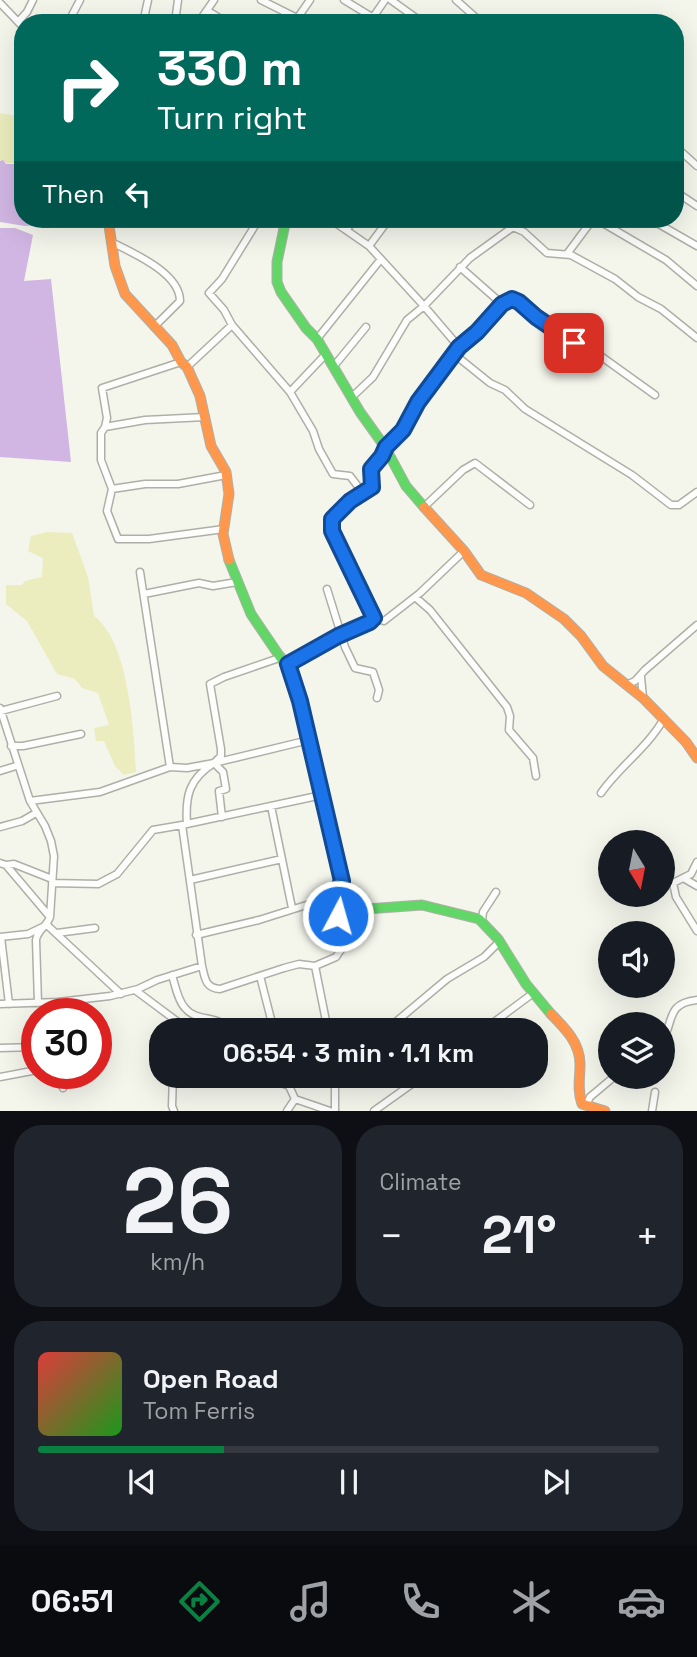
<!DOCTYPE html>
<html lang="en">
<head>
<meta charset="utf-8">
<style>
	body { margin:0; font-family:"Space Grotesk",sans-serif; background:#20242c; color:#f1f3f6; height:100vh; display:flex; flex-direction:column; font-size:26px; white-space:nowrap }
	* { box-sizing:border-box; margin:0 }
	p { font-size:23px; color:#9ea1a6 }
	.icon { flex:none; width:38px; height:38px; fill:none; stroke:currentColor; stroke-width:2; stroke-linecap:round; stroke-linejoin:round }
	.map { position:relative; height:1111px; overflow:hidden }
	.details { display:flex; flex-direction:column; gap:14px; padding:14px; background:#0d0f14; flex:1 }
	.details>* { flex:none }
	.hud { position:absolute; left:14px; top:14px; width:670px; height:214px; border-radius:28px; box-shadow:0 7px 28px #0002; background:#00695c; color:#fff; overflow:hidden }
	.needle { width:46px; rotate:170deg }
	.controls { position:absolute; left:598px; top:830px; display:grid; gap:14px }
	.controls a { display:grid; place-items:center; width:77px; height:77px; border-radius:50%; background:#171b24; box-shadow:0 7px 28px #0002; font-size:35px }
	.speed { position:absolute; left:21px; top:998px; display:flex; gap:14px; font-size:35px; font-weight:700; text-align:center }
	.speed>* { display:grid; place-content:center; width:91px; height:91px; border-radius:50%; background:#171b24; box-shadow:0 7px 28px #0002; line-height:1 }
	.speed .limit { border:10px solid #d22; background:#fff; color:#111 }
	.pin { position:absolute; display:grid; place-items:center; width:60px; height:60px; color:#fff; margin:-30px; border-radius:14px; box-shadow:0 4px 10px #0006 }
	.me { position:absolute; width:77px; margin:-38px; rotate:6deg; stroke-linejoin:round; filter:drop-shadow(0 0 5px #0008) }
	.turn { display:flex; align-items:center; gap:24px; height:147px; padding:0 28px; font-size:32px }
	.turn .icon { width:91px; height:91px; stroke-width:2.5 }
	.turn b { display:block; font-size:49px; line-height:60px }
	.then { display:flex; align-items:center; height:66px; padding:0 28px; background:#0003; gap:14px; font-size:26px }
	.big { font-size:52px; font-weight:700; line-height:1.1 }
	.details .tile { flex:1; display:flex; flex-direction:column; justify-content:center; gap:10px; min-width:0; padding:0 24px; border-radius:28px; background:#20242c }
	.details .dial { align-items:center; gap:0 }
	.dial b { font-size:91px; line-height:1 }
	.song { display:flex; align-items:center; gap:21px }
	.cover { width:84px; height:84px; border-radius:10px; background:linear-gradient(135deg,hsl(0 70% 55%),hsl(120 70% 35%)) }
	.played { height:7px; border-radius:4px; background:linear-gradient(90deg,#0b8043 30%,#363941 30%) }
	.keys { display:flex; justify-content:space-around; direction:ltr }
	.heat { display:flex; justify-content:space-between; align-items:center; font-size:38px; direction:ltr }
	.details .tiles { flex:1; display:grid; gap:14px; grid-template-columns:1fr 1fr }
	.tile:last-child { grid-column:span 2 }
	.trip { position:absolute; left:149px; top:1018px; width:399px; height:70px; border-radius:28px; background:#171b24; box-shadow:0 7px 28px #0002; font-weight:700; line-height:70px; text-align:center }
	.tabs { display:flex; height:112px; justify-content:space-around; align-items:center; background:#090b0e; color:#9ea1a6 }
	.tabs .icon { width:49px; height:49px }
	.tabs .on { color:#0b8043 }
	.tabs b { font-size:32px; color:#f1f3f6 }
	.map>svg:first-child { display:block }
</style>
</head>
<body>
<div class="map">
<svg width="697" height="1111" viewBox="0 0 697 1111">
	<rect width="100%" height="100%" fill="#f4f5eb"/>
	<path fill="#ecedbe" d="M0,113l23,4v46h-17l-6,-3z
		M47,532l25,1 16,44 6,39c35,26 40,115 42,156l-12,3 -9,-9 -11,-25h-8l-2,-13 15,-3 -11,-32 -16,-5 -7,-9 -18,-5 -30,-53 -21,-17v-19h16l3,-4 17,-4 1,-19 -15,-7 3,-15z"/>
	<path fill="#d1b6e3" d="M3,160l3,4h17v55h15l-1,6 -12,1 -25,-4v-61z
		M0,228h15l18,7 -9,46 27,-2 20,183 -71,-5z"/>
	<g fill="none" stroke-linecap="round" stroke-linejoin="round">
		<defs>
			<path id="street" d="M261,0l36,18
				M344,0l28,17
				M391,0l32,23
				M456,0l26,23
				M0,3l23,24
				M208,11l20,12
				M176,15l2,-15
				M18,22l9,-10 6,-12
				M68,23l12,-23
				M143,23l5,-23
				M198,23l16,-23
				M294,23l16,-23
				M369,23l16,-23
				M676,147l21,19
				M676,192l21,14
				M259,219l-37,60 -13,14 15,17 8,15 58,67
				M330,219l39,27 55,60 46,-48 43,-31 11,5 23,21 24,2 44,24 23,18 23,12 36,29
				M596,219l70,41 31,26
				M650,219l47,27
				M347,229l8,-10
				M111,242c22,11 69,31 69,59l-26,26
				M369,246l20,-27
				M567,254l26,-35
				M460,267l42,37
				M317,339l64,-80
				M459,347l18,-15 25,-28 10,-5 62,44 21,9 60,43
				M326,354l-36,38 23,39 6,18 14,25 17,2 13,17
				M334,366l32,-39
				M187,367l45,-42
				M352,397l21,-20 34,-57 17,-14 35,41 -5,7 36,29 15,7 20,19 107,66 39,30h8l18,-13
				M205,417l-60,3 -40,7 -4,6v27l11,29 -5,22 11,28h31l75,-10
				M105,427l2,-9 -5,-30 79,-26
				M112,489l33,-5h33l48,-9
				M424,507l39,-37 12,-7 55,42
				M140,572l30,195
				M327,589l18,58 10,21 18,4 6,18 -2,8
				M144,594l55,-11 14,3 24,-4
				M415,597l15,13 77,97 3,9 -1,14 24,28 3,18
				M374,618l-42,-87v-12l18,-18 22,-14 -1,-18 11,-13 3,-9 18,-17 15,-28 36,-48
				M282,657l-58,20 -14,7 11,65v7l-7,7 95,-23
				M287,665l51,-29 32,-14 4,-4 10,3 36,-28 44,-42
				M641,677l2,21
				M626,685l9,-4 10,-11 52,-45
				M0,708l30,93 15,25 6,15 3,15 -4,61c-3,9 -13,14 -14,23l2,63
				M1,711l56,-15
				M11,746h12l58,-12
				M214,763l9,9 3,17 -7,2 3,26
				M0,771l16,-5
				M601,793c18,-26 46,-45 62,-73
				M30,801l70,-9 70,-25 17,1 27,-5c-25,16 -29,33 -27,61
				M271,806l21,102
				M0,827l22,-6 14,-8
				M697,862l-6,12 -18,9 3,14 21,34
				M0,863l6,2 44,52
				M6,865l8,-1 38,15
				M685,879l12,7
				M190,880l92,-21
				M52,883l46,1 19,-10 36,-44 29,-5
				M482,921l1,-9 13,-20
				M57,933l38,-5
				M196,935l63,-15 76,-24
				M0,937l28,-3 19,-9 74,69
				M1,937l8,67
				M202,966l-20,-141 140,-30
				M315,966l13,65
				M172,975c3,10 6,26 13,33 12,15 35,6 45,23
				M260,976l14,55
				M135,990l55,41
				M58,1002l2,11
				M0,1004l58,-2 52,-6 28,-7 19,-9 45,-14c3,12 3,22 18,23l64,-21 15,-4 16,2 21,-9 6,-9 -7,-52 7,-15
				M385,1031l62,-52 37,-22 16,-16
				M482,1031l50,-37
				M663,1039c11,-17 3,-36 34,-39
				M0,1048l37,-1
				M62,1073l1,15
				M173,1076l-1,30 2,5
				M263,1076l26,10
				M288,1076l1,10 6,13 35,12
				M335,1076v35
				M0,1077l37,-7
				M586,1105l4,-8 25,-21
				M287,1111l8,-12
				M374,1111l49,-35
				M652,1111l3,-19"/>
			<path id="fast" d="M286,219l-9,43v20l4,10 25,36 11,11 43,73 25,35 21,39 18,21
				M229,560l22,54 42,62 49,205 9,15 15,13 56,-4 57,14 19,20 28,45 25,30"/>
			<path id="slow" d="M108,219l7,47 10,28 47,51 9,17 6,5 13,29 11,50 15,26 3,22 -6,40 6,26
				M424,507l40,44 17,24 45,18 38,26 17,17 22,30 40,32 43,44 11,16
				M551,1014c14,14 29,29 29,50 0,14 -3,26 2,40l23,7"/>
		</defs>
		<use href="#street" stroke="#aeafa7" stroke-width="9"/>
		<use href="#fast" stroke="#aeafa7" stroke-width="11"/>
		<use href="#slow" stroke="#aeafa7" stroke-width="11"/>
		<use href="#street" stroke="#fdfefc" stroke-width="6"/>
		<use href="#fast" stroke="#63d668" stroke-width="9"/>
		<use href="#slow" stroke="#ff974d" stroke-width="9"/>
	</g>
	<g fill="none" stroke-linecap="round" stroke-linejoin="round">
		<defs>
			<path id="route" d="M338,916l-3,-20 7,-15 -42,-180 -12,-37 50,-28 32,-14 4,-4 -42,-87v-12l18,-18 22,-14 -1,-18 11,-13 4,-9 17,-17 15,-28 41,-55 18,-15 25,-28 10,-5 7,3 17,15 38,26"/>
		</defs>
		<use href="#route" stroke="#114b97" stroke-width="18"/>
		<use href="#route" stroke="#1a73e8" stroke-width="12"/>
	</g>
</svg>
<div class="controls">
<a><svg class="needle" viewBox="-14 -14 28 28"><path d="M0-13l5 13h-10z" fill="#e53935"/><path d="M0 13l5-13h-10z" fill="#9ea1a6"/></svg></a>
<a><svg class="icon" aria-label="sound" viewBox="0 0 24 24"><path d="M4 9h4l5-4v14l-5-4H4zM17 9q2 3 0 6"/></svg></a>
<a><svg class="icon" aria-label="layers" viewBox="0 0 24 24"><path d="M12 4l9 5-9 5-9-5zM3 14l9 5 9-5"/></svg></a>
</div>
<div class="speed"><div class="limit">30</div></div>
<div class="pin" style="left:574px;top:343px;background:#d93025"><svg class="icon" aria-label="arrive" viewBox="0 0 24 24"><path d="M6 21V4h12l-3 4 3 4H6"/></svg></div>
<svg class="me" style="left:338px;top:916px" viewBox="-20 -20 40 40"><circle r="17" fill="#1a73e8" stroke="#fff" stroke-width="3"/><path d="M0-11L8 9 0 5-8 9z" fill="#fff"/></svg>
<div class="trip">06:54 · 3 min · 1.1 km</div>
<div class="hud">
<div class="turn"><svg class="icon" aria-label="right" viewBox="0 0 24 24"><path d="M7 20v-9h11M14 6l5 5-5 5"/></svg><div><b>330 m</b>Turn right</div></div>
<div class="then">Then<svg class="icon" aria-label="left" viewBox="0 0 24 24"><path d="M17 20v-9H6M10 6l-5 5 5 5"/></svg></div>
</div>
</div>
<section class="details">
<div class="tiles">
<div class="tile dial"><b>26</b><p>km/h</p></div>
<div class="tile"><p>Climate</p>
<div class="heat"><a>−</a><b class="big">21°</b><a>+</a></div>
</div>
<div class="tile">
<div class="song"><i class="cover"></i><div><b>Open Road</b><p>Tom Ferris</p></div></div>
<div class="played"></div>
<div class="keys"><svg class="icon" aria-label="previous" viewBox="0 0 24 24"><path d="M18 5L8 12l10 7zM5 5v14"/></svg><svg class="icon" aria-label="pause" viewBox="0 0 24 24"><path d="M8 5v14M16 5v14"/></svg><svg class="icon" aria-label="next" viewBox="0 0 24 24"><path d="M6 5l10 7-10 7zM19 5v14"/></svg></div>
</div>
</div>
</section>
<nav class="tabs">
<b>06:51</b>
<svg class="icon on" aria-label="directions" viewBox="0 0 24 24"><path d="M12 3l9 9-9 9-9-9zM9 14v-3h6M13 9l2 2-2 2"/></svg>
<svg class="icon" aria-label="music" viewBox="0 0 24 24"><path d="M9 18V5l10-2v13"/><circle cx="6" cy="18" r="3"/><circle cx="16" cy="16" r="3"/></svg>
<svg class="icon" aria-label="phone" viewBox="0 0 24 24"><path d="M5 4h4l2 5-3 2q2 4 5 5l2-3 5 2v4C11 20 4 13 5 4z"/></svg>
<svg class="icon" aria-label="climate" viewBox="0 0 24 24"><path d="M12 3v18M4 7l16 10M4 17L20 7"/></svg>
<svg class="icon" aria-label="car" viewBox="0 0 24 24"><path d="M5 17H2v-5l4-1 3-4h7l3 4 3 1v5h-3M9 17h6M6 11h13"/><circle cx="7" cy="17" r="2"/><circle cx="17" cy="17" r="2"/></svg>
</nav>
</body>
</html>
